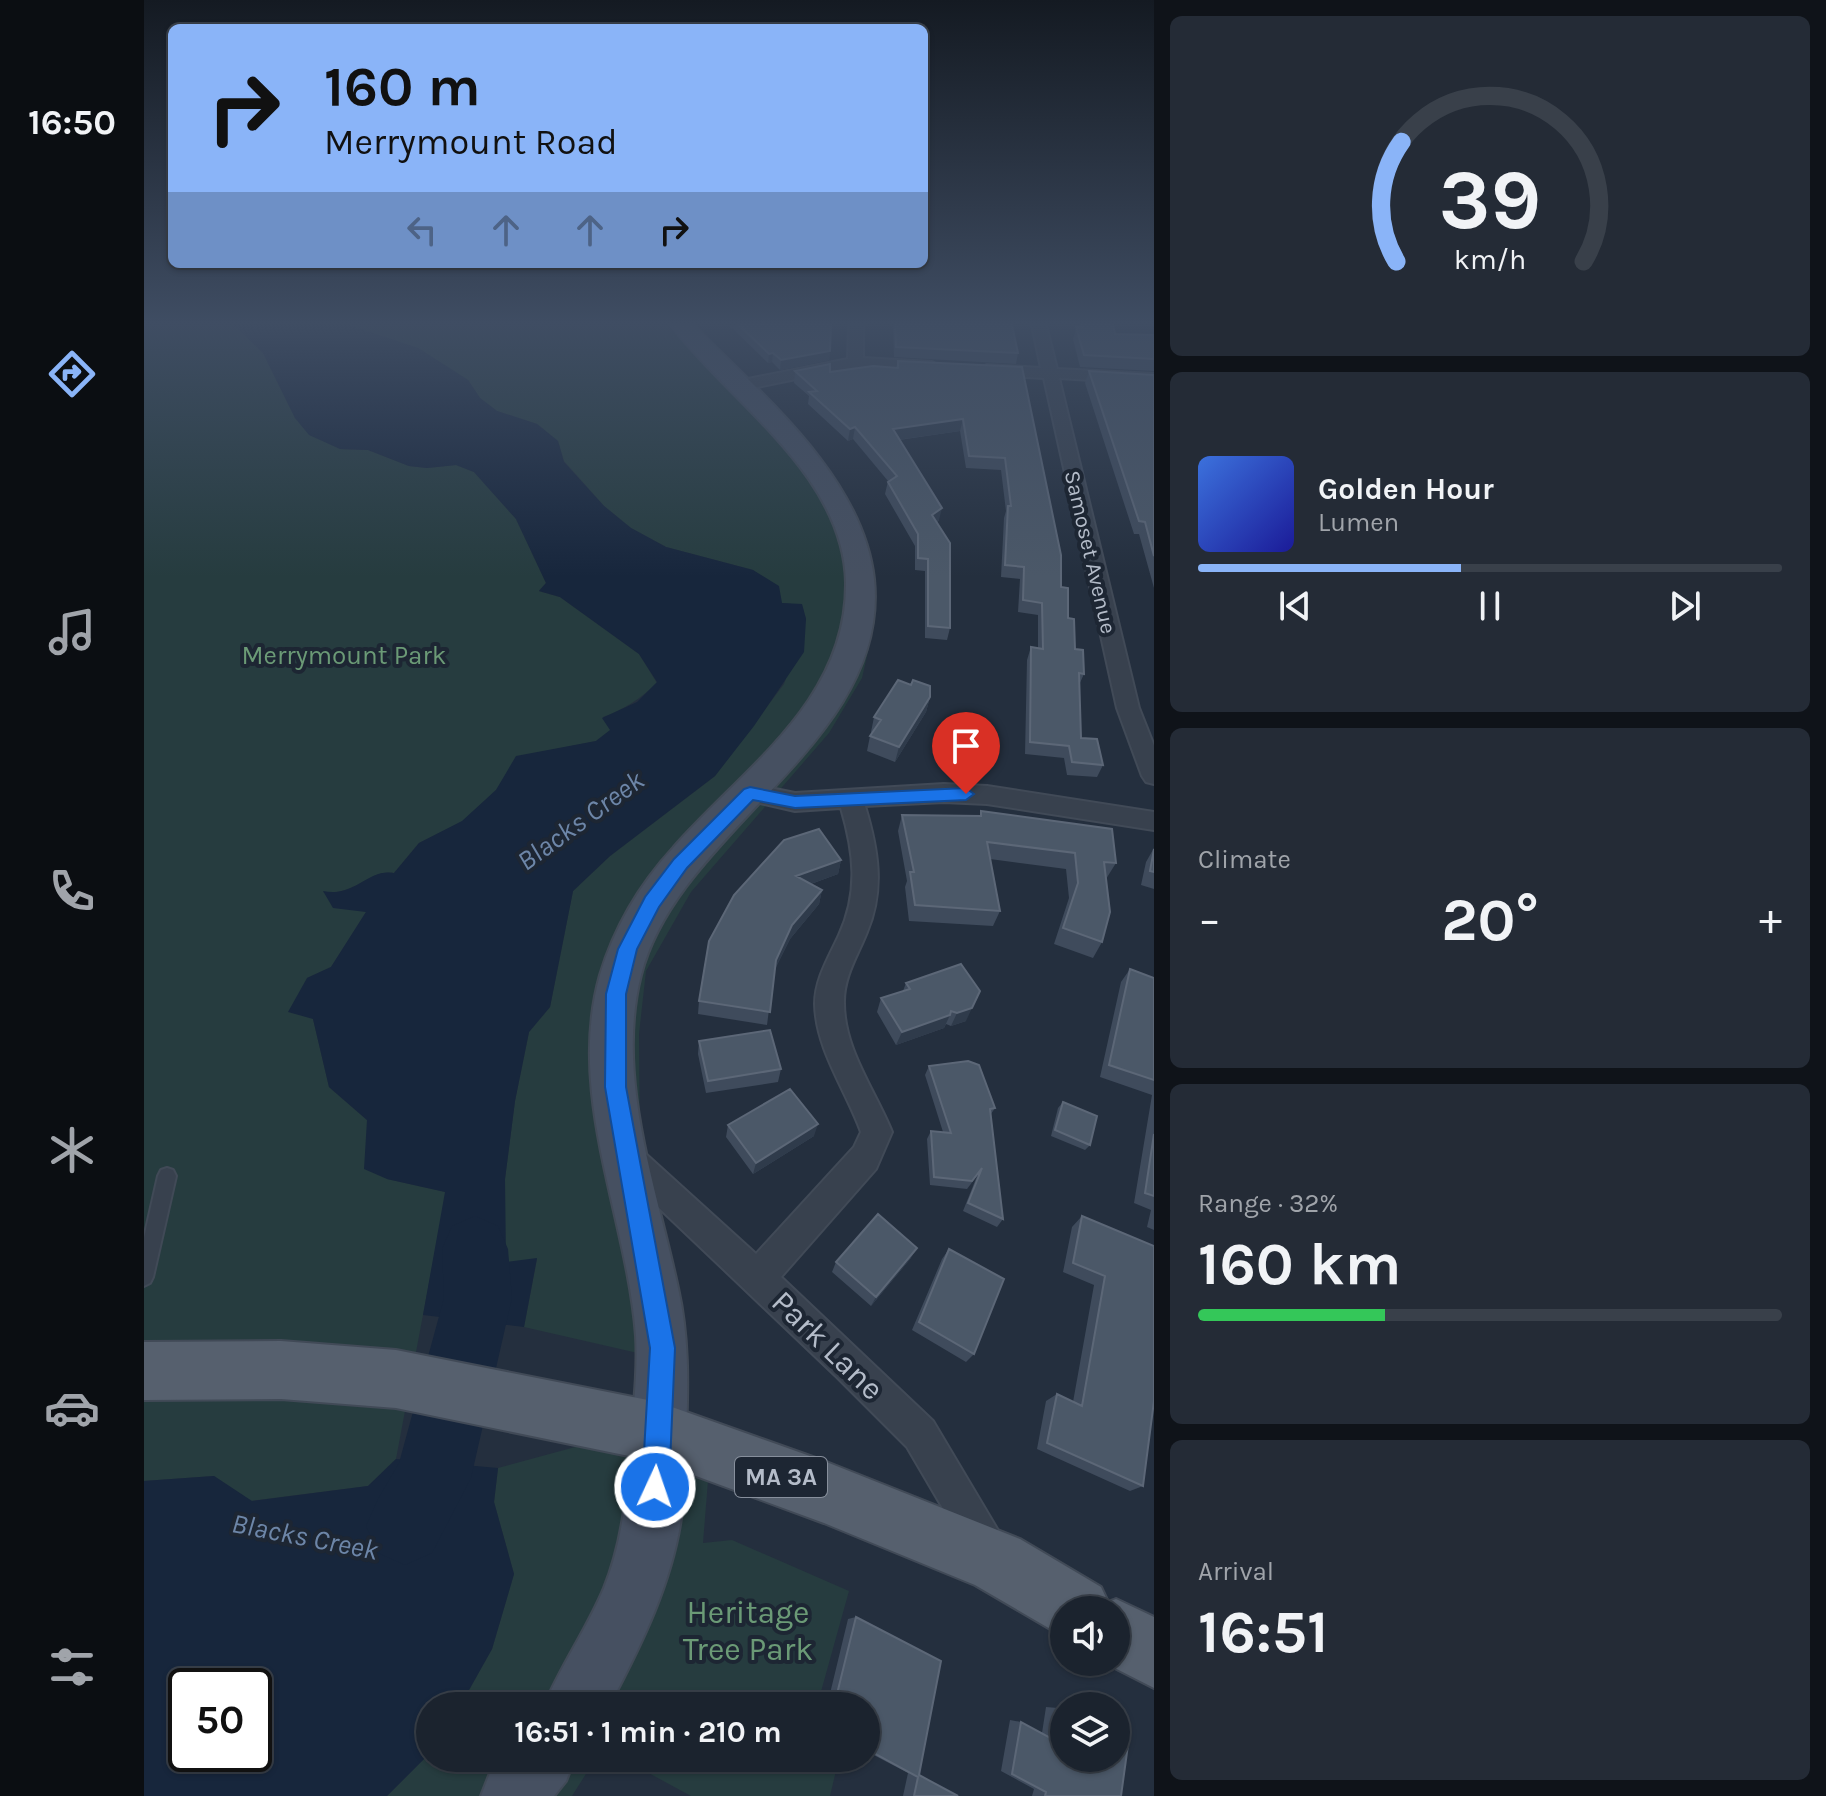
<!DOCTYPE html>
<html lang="en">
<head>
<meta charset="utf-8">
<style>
	body { margin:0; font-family:Karla,sans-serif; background:#242b36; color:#f1f3f6; height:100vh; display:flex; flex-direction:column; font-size:30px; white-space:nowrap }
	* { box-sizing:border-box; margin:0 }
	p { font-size:26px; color:#a0a4aa }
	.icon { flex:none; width:44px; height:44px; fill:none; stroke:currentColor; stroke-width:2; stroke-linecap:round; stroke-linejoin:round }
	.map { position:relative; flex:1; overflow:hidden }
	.details { display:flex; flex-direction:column; gap:16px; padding:16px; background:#0f1319; width:672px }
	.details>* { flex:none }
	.hud { position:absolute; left:24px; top:24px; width:760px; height:244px; border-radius:12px; box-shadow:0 2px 6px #0004,0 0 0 2px #39404a; background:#8ab4f8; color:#111; overflow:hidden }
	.tools { position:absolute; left:906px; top:1596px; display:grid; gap:16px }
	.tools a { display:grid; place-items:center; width:80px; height:80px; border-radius:50%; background:#1b232e; box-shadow:0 2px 6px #0004,0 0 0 2px #39404a; font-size:40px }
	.speed { position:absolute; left:24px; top:1668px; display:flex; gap:16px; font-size:40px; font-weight:700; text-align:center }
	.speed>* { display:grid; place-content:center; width:104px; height:104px; border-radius:50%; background:#1b232e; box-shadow:0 2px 6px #0004,0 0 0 2px #39404a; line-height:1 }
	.speed .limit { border:4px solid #111; border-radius:12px; background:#fff; color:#111 }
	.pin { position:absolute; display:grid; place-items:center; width:68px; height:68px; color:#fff; margin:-82px -34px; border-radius:50% 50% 50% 0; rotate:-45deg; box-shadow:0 0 8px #0007 }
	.pin .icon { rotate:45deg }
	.me { position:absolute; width:88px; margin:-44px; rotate:3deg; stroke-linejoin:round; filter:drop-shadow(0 0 6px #0008) }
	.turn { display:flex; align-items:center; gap:28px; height:168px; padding:0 24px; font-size:36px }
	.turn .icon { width:104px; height:104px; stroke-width:2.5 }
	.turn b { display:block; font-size:56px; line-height:68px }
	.lanes { display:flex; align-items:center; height:76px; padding:0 24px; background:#0003; justify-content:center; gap:40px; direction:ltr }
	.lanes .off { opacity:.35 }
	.big { font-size:60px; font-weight:700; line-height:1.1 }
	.details .card { flex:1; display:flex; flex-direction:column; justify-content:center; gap:12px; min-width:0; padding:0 28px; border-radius:12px; background:#242b36 }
	.details .dial { align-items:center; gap:0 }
	.dial svg { height:208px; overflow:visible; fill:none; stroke:#39404a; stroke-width:7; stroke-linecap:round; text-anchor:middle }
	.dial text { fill:#f1f3f6; stroke:none }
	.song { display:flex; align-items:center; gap:24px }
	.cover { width:96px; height:96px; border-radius:12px; background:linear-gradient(135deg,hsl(220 70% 55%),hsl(240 70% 35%)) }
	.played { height:8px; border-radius:4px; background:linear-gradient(90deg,#8ab4f8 45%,#39404a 45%) }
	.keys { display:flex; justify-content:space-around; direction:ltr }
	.heat { display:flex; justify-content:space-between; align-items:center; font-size:44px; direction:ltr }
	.charge { height:12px; border-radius:6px; background:linear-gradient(90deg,#34c759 32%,#39404a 0) }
	.trip { position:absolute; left:272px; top:1692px; width:464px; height:80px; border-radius:40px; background:#1b232e; box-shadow:0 2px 6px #0004,0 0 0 2px #39404a; font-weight:700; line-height:80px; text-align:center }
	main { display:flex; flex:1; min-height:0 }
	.dock { display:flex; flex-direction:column; width:144px; justify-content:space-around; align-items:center; background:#0b0e12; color:#a0a4aa }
	.dock .icon { width:56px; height:56px }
	.dock .current { color:#8ab4f8 }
	.dock b { font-size:36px; color:#f1f3f6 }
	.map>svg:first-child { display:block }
</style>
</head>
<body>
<main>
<nav class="dock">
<b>16:50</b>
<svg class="icon current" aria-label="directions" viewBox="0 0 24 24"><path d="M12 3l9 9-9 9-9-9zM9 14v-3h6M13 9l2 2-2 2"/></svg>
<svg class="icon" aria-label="music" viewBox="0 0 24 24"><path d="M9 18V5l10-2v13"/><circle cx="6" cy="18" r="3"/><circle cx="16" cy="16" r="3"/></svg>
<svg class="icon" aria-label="phone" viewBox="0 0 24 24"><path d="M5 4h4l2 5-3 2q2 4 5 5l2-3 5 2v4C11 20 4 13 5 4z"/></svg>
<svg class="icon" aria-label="climate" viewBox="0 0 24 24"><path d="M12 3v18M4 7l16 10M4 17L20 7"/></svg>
<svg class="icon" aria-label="car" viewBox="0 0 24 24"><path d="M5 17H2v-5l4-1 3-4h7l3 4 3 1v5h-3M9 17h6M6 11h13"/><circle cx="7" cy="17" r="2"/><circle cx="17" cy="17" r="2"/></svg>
<svg class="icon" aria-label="filters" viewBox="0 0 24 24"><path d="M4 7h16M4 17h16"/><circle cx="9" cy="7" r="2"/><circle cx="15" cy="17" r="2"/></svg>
</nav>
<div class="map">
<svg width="1010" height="1796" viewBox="0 0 1010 1796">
	<rect width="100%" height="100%" fill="#242f3e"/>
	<path fill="#263c3f" d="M0,325h90l29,28 32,65 45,31 28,1 41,16 18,2 29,-3 18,7 42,47 30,64 -7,8 21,6 79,57 18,29c-16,15 -33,27 -54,34l8,13 -15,11 -79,16 -21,33 -33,31 -44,22 -25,30c-24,-4 -38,23 -71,19l43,20 -35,55 -24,11 6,41 16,68 38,33 20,59 59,13 -50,267 -28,27 -117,15 -37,-25 -70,5z
		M205,325h339l146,155 16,23 20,48 6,52 -1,18 -13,57 -33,55 -138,159 -45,79 -7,63 1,114 37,214 -153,-35 13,-68 -32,4v-84l10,-78 14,-69 21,-25 23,-116 37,-35 105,-80 69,-92 22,-65 -4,-14 -20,-2 -29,-33 -87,-23 -35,-19 -27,-22 -40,-45 -6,-20 -21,-17 -40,-13 -17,-13 -12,-18 -50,-32z
		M446,1443l119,25 -6,75 29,-3 117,51 -32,115h-357l32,-57 22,-75 -20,-72 4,-34z
		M286,1753v5h166l-24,38h-185z
		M477,1758h218l-9,38h-139z"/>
	<path fill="#17263c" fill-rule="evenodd" d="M90,325h115l69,23 50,32 12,18 17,13 40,13 21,17 6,21 40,44 27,22 35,19 87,23 26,16 3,17 20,1 4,15 -2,33 -50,74 -39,50 -105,80 -37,35 -23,116 -21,25 -14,69 -10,78 1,83 31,-4 -13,69 -101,-12 22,-123 -58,-13 -23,-10 3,-49 -38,-33 -16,-68 -25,-7 19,-34 24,-11 35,-55 -33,-4 -10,-17c32,7 45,-23 71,-18l25,-30 43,-22 34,-31 20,-34 80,-15 14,-11 -8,-12 35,-16 20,-20 -18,-28 -79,-57 -21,-6 7,-8 -30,-64 -42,-47 -18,-7 -29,3 -18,-2 -41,-16 -28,-1 -31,-14 -14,-17 -32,-65z
		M252,1459l102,9 -4,34 20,72 -22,75 -32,57h-30v47l-43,43h-243v-315l70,-5 38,25 116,-15zM42,1686h68v68h-68z"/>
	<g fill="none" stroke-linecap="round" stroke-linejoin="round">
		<path fill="#17263c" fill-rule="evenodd" d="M331,1216l23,10 10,23 4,49 -41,180 -39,75 -27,12 -27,-12 -12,-27 12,-27 21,-36 45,-165 -2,-49 10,-23z"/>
		<defs>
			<path id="lane" d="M23,1168l6,2 3,6 -23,101 -3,6 -6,3v-48l14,-62 3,-6z"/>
			<path id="street" d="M705,325h14v33l69,4 8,5 -8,5 -77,-5 -117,24 -8,-5 8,-5 110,-22z
				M888,325h14l11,44 97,5v10l-95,-6 80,330 15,38v38l-8,-2 -4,-6 -25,-68 -73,-330 -57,-3 -8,-5 8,-5 54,3z
				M606,784l45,9 149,-9 43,2 167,26v18l-167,-26 -43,-2 -79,4c13,43 20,83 2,126 -9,23 -23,44 -23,69 -1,47 31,89 48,131l-16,37 -95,108 152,144 76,128 -6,14 -14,6 -14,-6 -68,-116 -70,-70 -221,-210 -5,-10 5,-10 11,-5 11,5 118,107 98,-107 7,-15c-15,-42 -45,-82 -46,-128 0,-25 14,-47 24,-69 20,-43 15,-83 2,-127l-46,3 -53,-12 -4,-6 4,-6z"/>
			<path id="secondary" d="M527,325h22c67,68 170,152 181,254 17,163 -196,250 -233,396 -26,102 16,213 37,313 11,49 10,96 8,146 -2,25 0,52 -4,77 -8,68 -41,135 -73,195h-65c17,-41 43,-77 60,-118 20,-50 23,-98 27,-151 3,-34 7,-68 5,-101 -9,-119 -70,-241 -36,-361 14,-47 40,-91 73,-127 70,-80 174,-146 173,-265 -2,-109 -116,-180 -175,-258z
				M358,1758h73l-9,23 -12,15h-73l9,-23z"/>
			<path id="primary" d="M137,1341l115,9 262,52 166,59 196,78 81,48 7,15 8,-3 38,18v71l-51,-26h13v-52h-52v27l-89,-52 -151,-62 -166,-61 -262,-54 -115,-9 -137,1v-58z"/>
		</defs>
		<use href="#lane" stroke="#414a57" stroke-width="4"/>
		<use href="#street" stroke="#414a57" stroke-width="4"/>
		<use href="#secondary" stroke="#414a57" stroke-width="4"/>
		<use href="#primary" stroke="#414a57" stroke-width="4"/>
		<use href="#lane" fill="#38414e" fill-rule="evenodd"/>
		<use href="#street" fill="#38414e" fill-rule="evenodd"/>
		<use href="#secondary" fill="#465061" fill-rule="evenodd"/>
		<use href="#primary" fill="#56606e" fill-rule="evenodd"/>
	</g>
	<path fill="#3f4b5c" d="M585,325h102l-2,35 -49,10 -8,-8 -4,1z
		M746,325h122l6,28 -2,11 -122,-7 -1,-32z
		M931,325h38l2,9 39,1v36l-74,-4 -7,-28 3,-10z
		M754,361l124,6 39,220 14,62 9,25 -5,11 2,53 22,27 -6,12 -30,-2 -3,-17 -39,-4 2,-94 4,-13 7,2v-34l-20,-3 2,-33 -19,-2 3,-59 2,-7 -5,-41 -35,-2 -6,-37 -61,9 40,80 -2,2 13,106 -3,12 -22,-2v-67l-10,-1v-24l-30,-52 3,-13 -35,-42 -5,2 -40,-37 1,-8 -15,-13 1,-12 35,1 66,-5z
		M945,371l65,4v213l-15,-54h-5l-49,-151z
		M786,697l-4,15 -31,50 -28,-11 3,-15 2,-3 -1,-1 3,-15z
		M837,811l135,52 -10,16 -4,63 -9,16 -39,-14 15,-46 -3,-29 -76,-10 10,52 -7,15 -84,-5 -4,-34 2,-6 -9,-50 4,-16 78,1z
		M1010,848v41l-13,-4 5,-23z
		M697,860l-3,14 -27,10 11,6 -3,14 -29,35 -16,32 -7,54 -69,-11 1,-13 10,-60z
		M817,964l5,57 -15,5 -5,-2 -2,4 -48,17 -19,-33 4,-14 22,-7 3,-8z
		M986,969l24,9v252l-7,-3 4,-17 -17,-7 18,-108 -52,-18 21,-95z
		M555,1041l82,28 -3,13 -72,11 -8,-39z
		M785,1066l66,42 -4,6 12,105 -6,8 -34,-16 14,-35 -10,13 -37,-4 -3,-46 4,-8 12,1 -18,-57z
		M919,1102l27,43 -5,5 -34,-14 7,-28z
		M584,1125l86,11 -61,38 -27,-37z
		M938,1216l72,30 -11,240 -13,5 -93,-42 9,-48 11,-7 16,8 21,-117 -31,-13 9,-45z
		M805,1249l25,105 -8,8 -54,-32 30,-71z
		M767,1258l-40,48 -39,-34 4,-10z
		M712,1617l63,158 39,21h-55l5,-23 -42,-22v-45h-39l21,-87z
		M902,1707l12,1 63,88h-89l2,-7 -33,-18 9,-51 11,2 21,11z"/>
	<path fill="#2f3b4b" d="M686,351l-1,9 -49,10 1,-10z
		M629,353l-1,9 -4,1 1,-9z
		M819,419l-3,12 -70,10 3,-12z
		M711,427l-2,12 -5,2 2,-12z
		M798,508l-3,12 -10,7 3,-12z
		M786,697l-4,15 -31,50 4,-15z
		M697,860l-3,14 -44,16 2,-14z
		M678,890l-3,14 -29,35 -17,34 3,-13 16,-35z
		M828,1008l-6,13 -15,5 6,-13z
		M806,1015l-6,13 -48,17 6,-13z
		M674,1124l-4,12 -61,38 3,-11z
		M773,1248l-6,10 -40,48 5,-9z"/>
	<path fill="#4b5868" stroke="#5c6777" stroke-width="2" d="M595,325h92l-1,26 -49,9 -8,-7 -4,1z
		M751,325h117l6,28 -122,-6z
		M938,325h31l2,9 39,1v24l-70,-4 -8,-28h6z
		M754,361l124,6 39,188v32l7,1v30l6,1 1,30 8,1 1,24 -5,-1 2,65 16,1 6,26 -31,-3 -3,-16 -39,-4 1,-95 12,2 -1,-46 -19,-3 1,-33 -19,-2 3,-59h3l-6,-48 -36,-2 -6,-37 -70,10 49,79 -10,7 18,28v85l-22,-2v-67l-10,-1v-24l-30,-52 9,-6 -42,-49 -5,2 -41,-37 8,-1 -22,-20 35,-7v8l43,-6 25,2z
		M945,371l65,4v181l-9,-34 -6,-1z
		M754,680l13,5 2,-5 17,6v11l-31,50 -29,-11 11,-16 -7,-3z
		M837,811l131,18 4,34 -12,-1 6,50 -8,30 -39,-14 15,-45 -3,-30 -88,-11 13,69 -85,-6 -5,-33h4l-12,-57 79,1z
		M675,829l22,31 -45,16 26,14 -30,35 -16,35 -6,52 -71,-11 10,-60 25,-46 50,-55z
		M1010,849v23l-4,-1z
		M817,964l19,27 -8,17 -15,5 -6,-2 -1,4 -48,17 -21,-34 29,-9 -4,-6z
		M986,969l24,9v102l-45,-15z
		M626,1030l11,39 -73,12 -9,-40z
		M824,1061l11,4 16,43 -5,1 13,110 -35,-16 14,-35 -10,13 -38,-4 -3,-46 20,2 -22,-67z
		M646,1089l28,35 -62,39 -28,-38z
		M919,1102l34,14 -7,29 -35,-15z
		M1010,1134v62l-9,-3z
		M734,1214l39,34 -41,49 -40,-35z
		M938,1216l72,30v155l-11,85 -96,-43 10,-49 25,12 23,-130 -32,-13z
		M805,1249l55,30 -30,75 -55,-32z
		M712,1617l85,44 -22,114 39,21h-44l4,-19 -52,-28v-43h-32z
		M914,1708l6,3v47h52v-19l12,6 -7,51h-76l1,-4 -34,-18 9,-52 33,18z"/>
	<linearGradient id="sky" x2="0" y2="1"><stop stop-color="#141a22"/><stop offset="0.56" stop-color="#3f4d63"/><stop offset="1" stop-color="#3f4d63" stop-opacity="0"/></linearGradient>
	<rect width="1010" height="577" fill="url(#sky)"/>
	<path fill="#1a73e8" stroke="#114b97" stroke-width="2" d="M606,787l45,9 171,-8 8,6 -8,6 -171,8 -42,-8 -66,68 -28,39 -22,42 -11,45v93l49,261 -6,139 -4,9 -10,4 -9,-4 -4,-9 8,-139 -45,-261 1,-93 12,-45 27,-52 29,-38 70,-70z"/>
	<g text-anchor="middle" stroke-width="8" stroke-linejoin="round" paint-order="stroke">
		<g font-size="22" fill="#b4bcc9" stroke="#1d2633">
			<text transform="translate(947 552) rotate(77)" y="8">Samoset Avenue</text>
		</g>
		<rect fill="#1d2633" stroke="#878f9c" stroke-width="2" x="591" y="1457" width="92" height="40" rx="6"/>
		<g font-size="24" font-weight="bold" fill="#b4bcc9">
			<text x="637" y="1485">MA 3A</text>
		</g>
		<g font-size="26" fill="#6b9a76" stroke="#1d2633">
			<text x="200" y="664">Merrymount Park</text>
		</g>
		<g font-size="28" font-style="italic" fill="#6d86a8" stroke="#1d2633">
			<text transform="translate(436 820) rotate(-36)" y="10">Blacks Creek</text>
			<text transform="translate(161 1536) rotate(11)" y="10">Blacks Creek</text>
		</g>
		<g font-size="32" fill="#b4bcc9" stroke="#1d2633">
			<text transform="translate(684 1345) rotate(44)" y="11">Park Lane</text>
		</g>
		<g font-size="32" fill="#6b9a76" stroke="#1d2633">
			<text x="604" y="1623">Heritage<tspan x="604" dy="37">Tree Park</tspan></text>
		</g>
	</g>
</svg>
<div class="tools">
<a><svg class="icon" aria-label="sound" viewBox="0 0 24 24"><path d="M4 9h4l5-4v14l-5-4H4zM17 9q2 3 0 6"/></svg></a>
<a><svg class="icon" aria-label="layers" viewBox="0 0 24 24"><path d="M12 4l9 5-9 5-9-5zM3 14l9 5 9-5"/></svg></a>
</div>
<div class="speed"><div class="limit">50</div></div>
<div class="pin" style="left:822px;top:794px;background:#d93025"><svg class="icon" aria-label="arrive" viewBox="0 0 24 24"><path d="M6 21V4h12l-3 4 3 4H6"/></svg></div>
<svg class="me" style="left:511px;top:1487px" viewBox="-20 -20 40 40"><circle r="17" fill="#1a73e8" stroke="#fff" stroke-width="3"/><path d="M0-11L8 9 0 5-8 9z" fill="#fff"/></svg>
<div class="trip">16:51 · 1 min · 210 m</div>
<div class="hud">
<div class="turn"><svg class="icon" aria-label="right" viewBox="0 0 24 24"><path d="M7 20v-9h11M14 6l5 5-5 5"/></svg><div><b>160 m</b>Merrymount Road</div></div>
<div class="lanes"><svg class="icon off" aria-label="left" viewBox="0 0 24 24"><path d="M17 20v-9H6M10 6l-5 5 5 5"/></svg><svg class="icon off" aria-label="ahead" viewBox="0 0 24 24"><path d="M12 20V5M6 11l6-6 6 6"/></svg><svg class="icon off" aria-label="ahead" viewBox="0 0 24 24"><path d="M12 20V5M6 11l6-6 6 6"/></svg><svg class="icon" aria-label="right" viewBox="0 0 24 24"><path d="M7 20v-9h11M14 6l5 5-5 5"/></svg></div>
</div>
</div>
<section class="details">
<div class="card dial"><svg viewBox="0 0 100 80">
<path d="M14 69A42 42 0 1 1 86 69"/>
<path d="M14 69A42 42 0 0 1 16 23" stroke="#8ab4f8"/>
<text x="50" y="56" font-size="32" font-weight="700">39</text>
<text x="50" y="72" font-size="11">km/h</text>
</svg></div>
<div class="card">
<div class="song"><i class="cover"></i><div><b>Golden Hour</b><p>Lumen</p></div></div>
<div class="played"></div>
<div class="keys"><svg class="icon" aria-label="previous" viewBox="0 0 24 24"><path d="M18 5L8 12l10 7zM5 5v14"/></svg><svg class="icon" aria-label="pause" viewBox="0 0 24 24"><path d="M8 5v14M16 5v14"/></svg><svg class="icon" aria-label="next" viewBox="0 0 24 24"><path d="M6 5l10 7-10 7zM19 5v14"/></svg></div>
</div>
<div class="card"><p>Climate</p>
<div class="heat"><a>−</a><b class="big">20°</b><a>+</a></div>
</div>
<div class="card"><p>Range · 32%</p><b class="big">160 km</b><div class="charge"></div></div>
<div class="card"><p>Arrival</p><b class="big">16:51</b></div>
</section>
</main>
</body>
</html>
